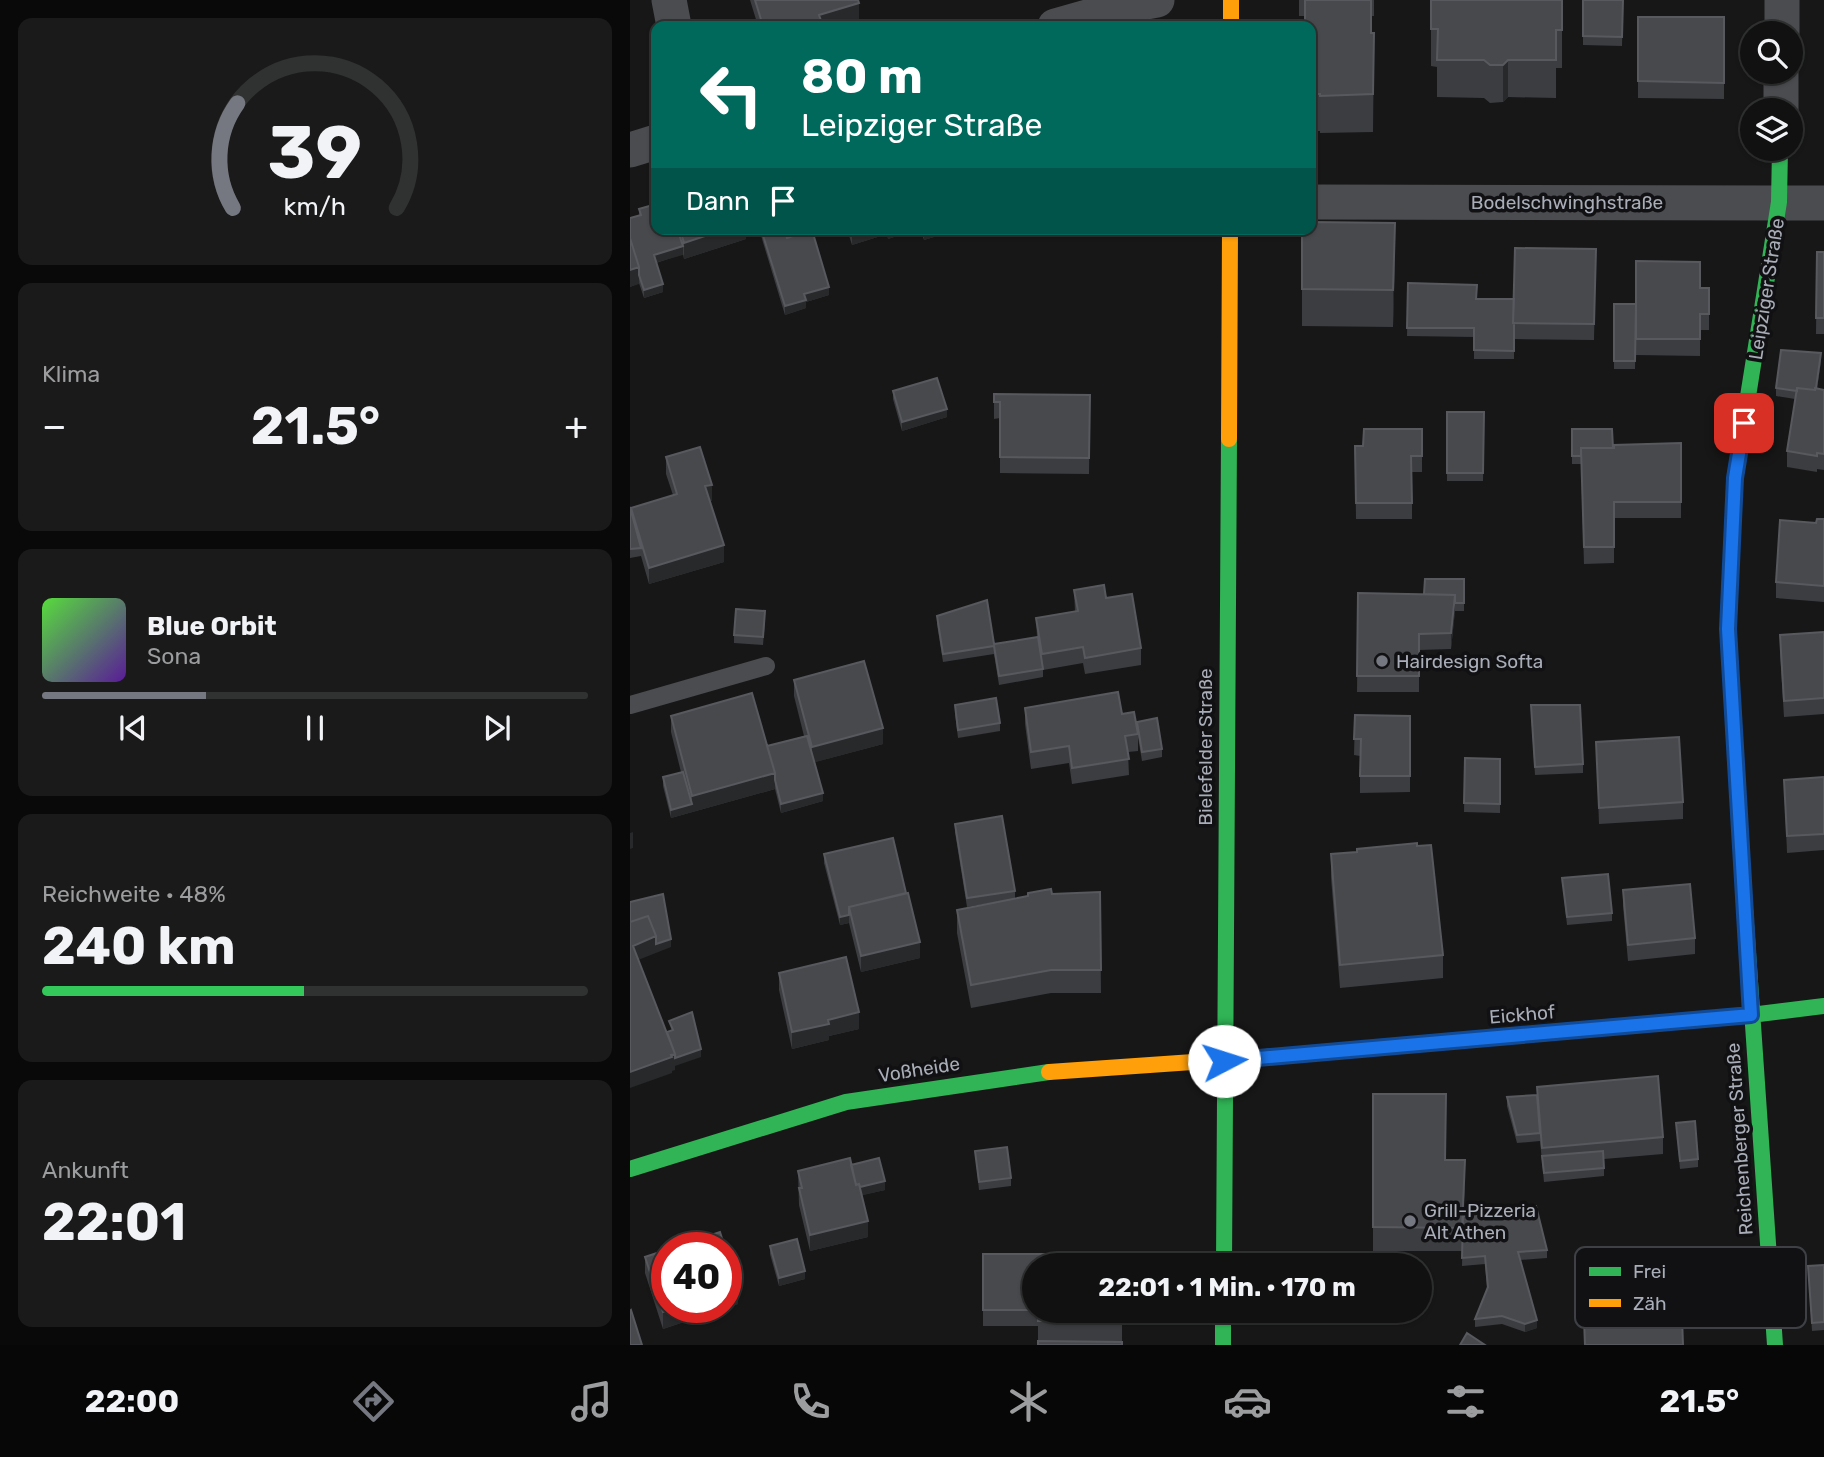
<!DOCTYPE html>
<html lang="de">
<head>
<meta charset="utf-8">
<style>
	body { margin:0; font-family:Rubik,sans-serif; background:#1a1a1a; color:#f1f3f6; height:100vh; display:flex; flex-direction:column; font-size:26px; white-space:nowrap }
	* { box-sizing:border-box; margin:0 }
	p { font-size:23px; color:#9c9d9f }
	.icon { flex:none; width:38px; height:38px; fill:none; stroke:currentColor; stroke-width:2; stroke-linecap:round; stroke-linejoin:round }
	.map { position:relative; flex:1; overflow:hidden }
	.panel { display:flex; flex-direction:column; gap:18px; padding:18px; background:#090909; width:630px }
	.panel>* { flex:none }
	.guide { position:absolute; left:21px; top:21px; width:665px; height:214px; border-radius:14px; box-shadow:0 2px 5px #0004,0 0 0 2px #303131; background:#00695c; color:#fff; overflow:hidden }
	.tools { position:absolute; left:1110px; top:21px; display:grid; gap:14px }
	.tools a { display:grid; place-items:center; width:63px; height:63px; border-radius:50%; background:#111; box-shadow:0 2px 5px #0004,0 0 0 2px #303131; font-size:35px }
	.speed { position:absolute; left:21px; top:1232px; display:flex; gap:14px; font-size:35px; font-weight:700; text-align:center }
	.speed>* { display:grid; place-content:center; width:91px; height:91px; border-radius:50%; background:#111; box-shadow:0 2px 5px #0004,0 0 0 2px #303131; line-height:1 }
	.speed .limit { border:10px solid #d22; background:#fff; color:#111 }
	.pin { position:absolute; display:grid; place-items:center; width:60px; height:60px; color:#fff; margin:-30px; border-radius:14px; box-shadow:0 4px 10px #0006 }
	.me { position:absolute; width:77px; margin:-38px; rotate:85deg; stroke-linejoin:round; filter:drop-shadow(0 0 5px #0008) }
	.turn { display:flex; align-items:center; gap:24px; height:147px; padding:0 35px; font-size:32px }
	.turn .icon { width:91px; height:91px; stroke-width:2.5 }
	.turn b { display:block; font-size:49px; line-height:60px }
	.then { display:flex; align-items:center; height:66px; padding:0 35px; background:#0003; gap:14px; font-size:26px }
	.big { font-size:52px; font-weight:700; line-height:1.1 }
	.panel .card { flex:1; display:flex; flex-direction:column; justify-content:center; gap:10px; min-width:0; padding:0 24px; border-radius:14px; background:#1a1a1a }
	.panel .dial { align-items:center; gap:0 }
	.dial svg { height:182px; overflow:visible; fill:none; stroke:#303131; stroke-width:7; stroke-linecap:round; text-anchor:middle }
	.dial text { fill:#f1f3f6; stroke:none }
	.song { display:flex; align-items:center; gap:21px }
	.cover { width:84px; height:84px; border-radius:10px; background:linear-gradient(135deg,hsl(110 70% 55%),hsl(270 70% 35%)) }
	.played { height:7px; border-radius:4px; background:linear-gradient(90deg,#757880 30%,#303131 30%) }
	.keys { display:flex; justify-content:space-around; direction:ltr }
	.heat { display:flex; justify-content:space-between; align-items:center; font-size:38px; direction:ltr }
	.charge { height:10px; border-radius:5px; background:linear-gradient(90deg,#34c759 48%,#303131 0) }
	.trip { position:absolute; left:392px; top:1253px; width:410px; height:70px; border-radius:35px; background:#111; box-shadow:0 2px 5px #0004,0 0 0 2px #303131; font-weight:700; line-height:70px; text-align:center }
	.tab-bar { display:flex; height:112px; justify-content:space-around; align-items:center; background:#070707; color:#9c9d9f }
	.tab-bar .icon { width:49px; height:49px }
	.tab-bar .selected { color:#757880 }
	.tab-bar b { font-size:32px; color:#f1f3f6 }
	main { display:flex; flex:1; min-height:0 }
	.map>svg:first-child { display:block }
</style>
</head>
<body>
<main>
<section class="panel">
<div class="card dial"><svg viewBox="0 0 100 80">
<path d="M14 69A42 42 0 1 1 86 69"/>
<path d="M14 69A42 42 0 0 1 16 23" stroke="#757880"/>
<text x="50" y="56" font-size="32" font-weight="700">39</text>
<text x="50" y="72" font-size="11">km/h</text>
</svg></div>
<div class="card"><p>Klima</p>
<div class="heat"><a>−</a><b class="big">21.5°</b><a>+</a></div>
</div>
<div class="card">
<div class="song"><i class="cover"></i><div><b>Blue Orbit</b><p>Sona</p></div></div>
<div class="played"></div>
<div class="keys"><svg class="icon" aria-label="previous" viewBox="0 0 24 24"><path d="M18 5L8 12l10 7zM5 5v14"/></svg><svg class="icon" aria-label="pause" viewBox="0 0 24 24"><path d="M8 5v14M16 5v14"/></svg><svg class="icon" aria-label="next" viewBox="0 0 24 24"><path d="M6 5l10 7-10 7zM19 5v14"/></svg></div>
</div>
<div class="card"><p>Reichweite · 48%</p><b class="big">240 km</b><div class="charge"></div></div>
<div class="card"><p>Ankunft</p><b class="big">22:01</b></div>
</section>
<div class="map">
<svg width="1194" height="1345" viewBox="0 0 1194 1345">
	<rect width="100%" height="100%" fill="#171717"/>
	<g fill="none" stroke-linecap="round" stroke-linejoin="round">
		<path stroke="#4b4c50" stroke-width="18" d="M0,705l136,-39"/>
		<path stroke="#4b4c50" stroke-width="35" d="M39,0l5,26
			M425,26l75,-21 27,-5
			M1152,33v-33
			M1151,110v-38
			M0,150l26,-8
			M681,202l513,1"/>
		<path stroke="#30b455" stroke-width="16" d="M1098,625l7,-147 44,-276 1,-53
			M1112,865l33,480
			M664,1055l457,-40 73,-9
			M0,1169l216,-67 203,-30
			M594,1265l5,-826
			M593,1311v34"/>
		<path stroke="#ff9f0a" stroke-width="16" d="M601,0v26
			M599,439l1,-210
			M1098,625l14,240
			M419,1072l245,-17"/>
	</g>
	<path fill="#3c3d40" d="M120,0h108l1,19 -24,7h-77z
		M669,0h75v16h-3v17h3l-1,99 -53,1v-2h-9v-105l-6,-10h-6z
		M801,0h131v68h-6v30l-48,-1 -5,5 -13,1 -6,-5 -47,-1v-30l-6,-1z
		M953,0h40l-1,46 -39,-1z
		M1008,17h86v82l-86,-1z
		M26,204v25h90v10l-62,20 -1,-5 -27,9 7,21v8l-19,6 -5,-15 -9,4v-69l9,-3v-6z
		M129,229h25l3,9 42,57 -23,7v6l-21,7z
		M217,229h71l-30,10 -1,-5 -35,11z
		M290,229h27v4l-23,7z
		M672,229l93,32 -2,66 -91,-1z
		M966,249l-2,91 -80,-1v20h-40v-22l-67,-1 1,-53 69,16h37z
		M1187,252h7v82h-8z
		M1006,261l64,27 9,16v26h-9v26l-64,-1z
		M984,304h22l-1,65h-21z
		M1191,361l-4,28 7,1v80l-7,-1v3l-30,-5v-16l8,-52 -19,-3v-8z
		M263,391l54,26 -45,14 -9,-32z
		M364,394l96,1 -1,79 -89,-1v-55l-6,1z
		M817,412h37l-1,69h-36z
		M792,429v43h-10v47h-56l-1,-73h8z
		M942,429l41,19 68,-5v75h-67v45l-30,1 -3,-100h-9z
		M36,457l46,44h-2l14,61 -75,22 -8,-28 -11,2v-51l1,4 42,-16 -7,-21z
		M1194,519v83l-48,-4v-16l40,-59z
		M834,579v32h-9l-4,38 -32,1v42h-62l1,-99 66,1z
		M444,590l32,8 35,50v17l-56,9 -2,-11 -40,7v7l-44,8 -5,-31 -51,8 -6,-38v-8l57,28 43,-7 -1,-19 39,-6z
		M135,620l-2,25 -29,-2v-8z
		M1194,632v82l-40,3 -4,-66v-16z
		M164,680l89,64 -68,18 8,39 -42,12 -6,-24 -104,29 -8,-32v-9l18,-5 -10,-40v-16l96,30 37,-10 -10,-40z
		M325,705l45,18v8l-42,7 -3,-25z
		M395,708l97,6 40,35v8l-20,4 -4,-24v14l-10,1 1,23 -57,9 -3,-21 -38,6 -6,-45z
		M901,713l52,51v9l-48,2z
		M725,715l55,1v76l-50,1v-37l-6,-1z
		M966,742l87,60v17l-84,5z
		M835,758l35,1v54l-36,-1z
		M1194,777v73l-37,3 -3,-73z
		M325,824l60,67v8l-48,8 -12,-75z
		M194,854l96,104 -59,14 -12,-49 -9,2 -16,-62z
		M701,854l112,101v23l-103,10 -9,-110z
		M932,878l50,35v8l-45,4z
		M993,890l72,48v16l-67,7 -5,-55z
		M470,892l1,101h-50l-80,15 -14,-75v-23l95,-16z
		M149,973l80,56 -30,7v4l-37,9 -13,-59z
		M907,1087l126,50v17l-59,5v17l-60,6 -4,-41 -23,2 -10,-37v-9l30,-2z
		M743,1094l72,66 20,23 -2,33 84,34v8l-27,2 17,68 -12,4 -23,-8 -27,3v-8l12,-30 -2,-25 -23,2 1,-46 -1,31h-89z
		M1046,1123l22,36v8l-18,2z
		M345,1151l36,27v8l-32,4z
		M221,1165l34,25 -23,5 6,42 -58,14 -11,-46 -1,-34z
		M72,1238l36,66 -75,25 -18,-56v-16z
		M140,1246l35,33 -26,7 -9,-32z
		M353,1254l51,11v46h88v34h-84v-19h-55z
		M1194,1265v65l-12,1 -4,-65z"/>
	<path fill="#28292a" d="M229,3v16l-24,7h-16v-11z
		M878,60v37l-5,5v-37z
		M765,223v38l-2,66v-37z
		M96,229h20v10l-62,20v-16z
		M222,229h35v5l-35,11z
		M262,229h26l-30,10v-8z
		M302,229h15v4l-23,7v-8z
		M53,246v9l-29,8v-8z
		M9,267v17l-9,3v-17z
		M33,284v8l-19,6v-8z
		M199,287v8l-23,7v6l-21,7v-9l19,-12z
		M1191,353v8l-6,41v-8z
		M317,409v8l-45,14v-9z
		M82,485v16l-7,1v-16z
		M94,545v17l-75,22v-16z
		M825,595v16l-4,38v-16z
		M253,728v16l-71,19v-16z
		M145,773v16l-104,29v-8l21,-6v-8z
		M193,793v8l-42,12v-9z
		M3,832v16l-3,1v-16z
		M219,915v8l-9,2v-8z
		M26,936l15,3v8l-38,15v-16z
		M290,942v16l-59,14v-16z
		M229,1012v17l-30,7v4l-37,9v-17l36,-12z
		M71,1049v8l-26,9v4l-3,1v2l-42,15v-16l41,-17z
		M835,1160v23l-3,68v-23z
		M255,1181v9l-30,7v-9z
		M238,1221v16l-58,14v-16z
		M175,1271v8l-26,7v-8z
		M108,1288v16l-75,25v-17l16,-5h47v-15z
		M907,1320v8l-12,4v-8z"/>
	<path fill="#48494d" stroke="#57595e" stroke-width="2" d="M125,0h103l1,3 -40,12 4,11h-60z
		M675,0h66v33h3l-1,61 -53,2v-2h-9v-68h-6z
		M801,0h131v30h-6v30h-48l-5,5h-13l-6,-5h-47l1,-31h-7z
		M953,0h40l-1,37 -39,-1z
		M1008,17h86v66l-86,-2z
		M26,204v25h21l6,17 -29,9 9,29 -19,6 -5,-15v-8l-9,-29v-20l11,-3 -2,-6z
		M681,222l84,1 -2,67 -91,-1v-60h9z
		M50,229h46l-42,14z
		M131,229h23l3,9 25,-8 17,57 -25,7 2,6 -21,6z
		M0,238l9,29 -9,3z
		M885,248l81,1 -2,75 -81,-1z
		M1187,252h7v66h-8z
		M1006,261l64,1v26h9v26h-9v25h-64z
		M778,283l69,2 -1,14h38l-1,24h1v28l-40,-1v-22h-67z
		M984,304h22l-1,57h-21z
		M1151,350l40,3 -5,35 -1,2 -18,-2v3l-21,-3z
		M307,378l10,31 -45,13 -9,-31z
		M1167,388l18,2v-2l9,2v64l-7,-1v3l-30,-5z
		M364,394l96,1 -1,63 -89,-1v-55h-6z
		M817,412h37l-1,61h-36z
		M734,429h58v27h-11l1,47h-56l-1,-57h8z
		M942,429h40l1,19h-32v8h-9z
		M1051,443v59h-67v45h-30l-3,-99h33v-3z
		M70,447l12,38 -7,1 19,59 -75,23 -18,-60 46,-14 -11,-37z
		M0,507l11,41 -11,1z
		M1187,519h7v67l-48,-4 4,-62 36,3z
		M795,579h39v24h-9v-8l-31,-1z
		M474,585l2,13 26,-4 9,54 -56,10 -2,-11 -41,7 -6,-36 42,-7 -4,-21z
		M728,593l97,2 -4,38 -32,1v42h-62z
		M357,600l7,44 44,-7 5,32 -44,7 -5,-30 -51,8 -6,-38z
		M106,609l29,2 -2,26 -29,-2z
		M1194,632v66l-40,3 -4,-66z
		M234,661l19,67 -71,19 -18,-67z
		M488,692l4,22 12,-2 4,22 -13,2 4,23 -57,9 -3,-22 -38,6 -6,-44z
		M122,693l23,80 -83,23 -21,-80z
		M366,698l4,25 -42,7 -3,-25z
		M901,705h49l3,59 -48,3z
		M725,715l55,1v60h-50l1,-37h-7z
		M527,718l5,31 -20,3 -5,-30z
		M177,736l16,57 -42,11 -6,-24v-7l-8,-27z
		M1049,737l4,65 -84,6 -3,-66z
		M835,758l35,1v45l-36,-1z
		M53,772l9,32 -21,6 -8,-33z
		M1194,777v57l-37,2 -3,-56z
		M372,816l13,75 -48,7 -12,-74z
		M263,838l13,55 -57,14v8l-9,2 -16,-63z
		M787,843v3l14,-1 12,110 -103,10 -9,-111 26,-2v-3z
		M978,874l4,39 -45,4 -5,-39z
		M1060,884l5,54 -67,7 -5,-55z
		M421,889l1,5 48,-2 1,78h-50l-80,15 -14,-75 71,-14v-3z
		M278,893l12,49 -59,14 -12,-49z
		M33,894l8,45 -15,5v-8l-8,-20 -18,6v-20z
		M18,916l8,20 -23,10 42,108 -4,1 1,2 -42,15v-150z
		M216,957l13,55 -31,8 1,4 -37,8 -13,-59z
		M62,1012l9,37 -26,9v-4l-8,-22 6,-2 -4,-9z
		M1028,1076l5,61 -121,11 -5,-61z
		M743,1094h73l-1,66h20l-3,68 -89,-1z
		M907,1095l3,38 -23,2 -10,-38z
		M1065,1121l3,38 -18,2 -4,-38z
		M377,1147l4,31 -32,4 -4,-31z
		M973,1151l1,17 -60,5 -2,-17z
		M220,1158l6,27 3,-1 9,37 -58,14 -11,-47h3l-4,-17z
		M249,1158l6,23 -25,6 -1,-3 -3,1 -5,-20z
		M906,1206l11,44 -29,2 19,68 -12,4 -23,-8 -27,3 13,-32 -3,-31 -23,2 1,-42z
		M90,1232l5,16h-58v59h12l-16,5 -18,-55 18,-6 -1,-3 39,-13 1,3z
		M167,1239l8,32 -26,7 -9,-32z
		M96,1252l12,36 -12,4z
		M353,1254h63v11h-12v45h-51z
		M1194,1265v57l-12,1 -4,-57z
		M1051,1290l2,55h-98l-2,-51z
		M1,1310l11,35h-12v-34z
		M408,1311h84v10h-84z
		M837,1333l18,12h-25z
		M408,1341l84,1v3h-84z"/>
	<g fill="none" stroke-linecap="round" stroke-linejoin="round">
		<defs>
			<path id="route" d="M594,1061l527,-46 -23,-386 7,-151 9,-55"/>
		</defs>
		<use href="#route" stroke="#114b97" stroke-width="18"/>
		<use href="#route" stroke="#1a73e8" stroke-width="12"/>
	</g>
	<g fill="#757880" stroke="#111113" stroke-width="2.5">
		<circle cx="752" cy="661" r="7"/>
		<circle cx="780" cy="1221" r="7"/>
	</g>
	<g text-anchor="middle" stroke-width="7" stroke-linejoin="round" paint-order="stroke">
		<g font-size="19" fill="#a8adb8" stroke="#111113">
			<text x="937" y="209">Bodelschwinghstraße</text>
			<text transform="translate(1136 289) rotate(-81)" y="7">Leipziger Straße</text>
			<text transform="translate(575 747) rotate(-90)" y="7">Bielefelder Straße</text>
			<text transform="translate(892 1014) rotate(-5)" y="7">Eickhof</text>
			<text transform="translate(289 1069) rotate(-9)" y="7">Voßheide</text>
			<text transform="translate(1109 1139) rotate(-94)" y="7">Reichenberger Straße</text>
		</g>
		<g font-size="19" fill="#a8adb8" stroke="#111113" text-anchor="start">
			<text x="766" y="668">Hairdesign Softa</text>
			<text x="794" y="1217">Grill-Pizzeria<tspan x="794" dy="22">Alt Athen</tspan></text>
		</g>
	</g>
	<rect x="945" y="1247" width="231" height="81" rx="10" fill="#111113" stroke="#3e4045" stroke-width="2"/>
	<rect x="959" y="1267" width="32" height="9" fill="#30b455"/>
	<rect x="959" y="1299" width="32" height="8" fill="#ff9f0a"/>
	<g font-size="19" fill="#a8adb8">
		<text x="1003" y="1278">Frei</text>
		<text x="1003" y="1310">Zäh</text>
	</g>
</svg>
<div class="tools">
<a><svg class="icon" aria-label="search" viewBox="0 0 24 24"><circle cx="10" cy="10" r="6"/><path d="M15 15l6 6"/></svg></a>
<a><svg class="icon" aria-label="layers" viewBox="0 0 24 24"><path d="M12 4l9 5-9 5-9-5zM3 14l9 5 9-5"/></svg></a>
</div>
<div class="speed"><div class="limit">40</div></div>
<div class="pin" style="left:1114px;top:423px;background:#d93025"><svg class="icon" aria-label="arrive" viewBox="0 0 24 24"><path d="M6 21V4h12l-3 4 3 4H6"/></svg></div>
<svg class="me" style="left:594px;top:1061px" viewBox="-20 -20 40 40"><circle r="19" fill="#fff"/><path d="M0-13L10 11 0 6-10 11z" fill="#1a73e8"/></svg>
<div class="trip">22:01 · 1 Min. · 170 m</div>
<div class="guide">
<div class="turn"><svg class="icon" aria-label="left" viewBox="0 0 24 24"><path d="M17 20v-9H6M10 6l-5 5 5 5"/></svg><div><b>80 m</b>Leipziger Straße</div></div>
<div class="then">Dann<svg class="icon" aria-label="arrive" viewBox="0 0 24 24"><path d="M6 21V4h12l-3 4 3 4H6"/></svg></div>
</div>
</div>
</main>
<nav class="tab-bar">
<b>22:00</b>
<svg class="icon selected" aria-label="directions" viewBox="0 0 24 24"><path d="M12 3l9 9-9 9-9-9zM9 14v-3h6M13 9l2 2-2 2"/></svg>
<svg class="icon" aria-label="music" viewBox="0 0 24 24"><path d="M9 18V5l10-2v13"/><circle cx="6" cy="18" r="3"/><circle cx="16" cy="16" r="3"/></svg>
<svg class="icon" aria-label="phone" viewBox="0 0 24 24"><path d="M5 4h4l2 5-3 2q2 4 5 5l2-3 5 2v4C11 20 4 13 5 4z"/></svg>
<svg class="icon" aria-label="climate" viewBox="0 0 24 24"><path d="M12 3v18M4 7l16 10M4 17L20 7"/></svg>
<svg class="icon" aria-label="car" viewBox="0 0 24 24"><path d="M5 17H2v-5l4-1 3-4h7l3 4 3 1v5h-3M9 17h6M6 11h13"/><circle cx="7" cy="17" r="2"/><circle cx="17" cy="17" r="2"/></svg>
<svg class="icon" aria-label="filters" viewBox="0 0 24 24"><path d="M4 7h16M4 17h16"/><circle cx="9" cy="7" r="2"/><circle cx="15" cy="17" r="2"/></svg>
<b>21.5°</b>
</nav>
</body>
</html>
